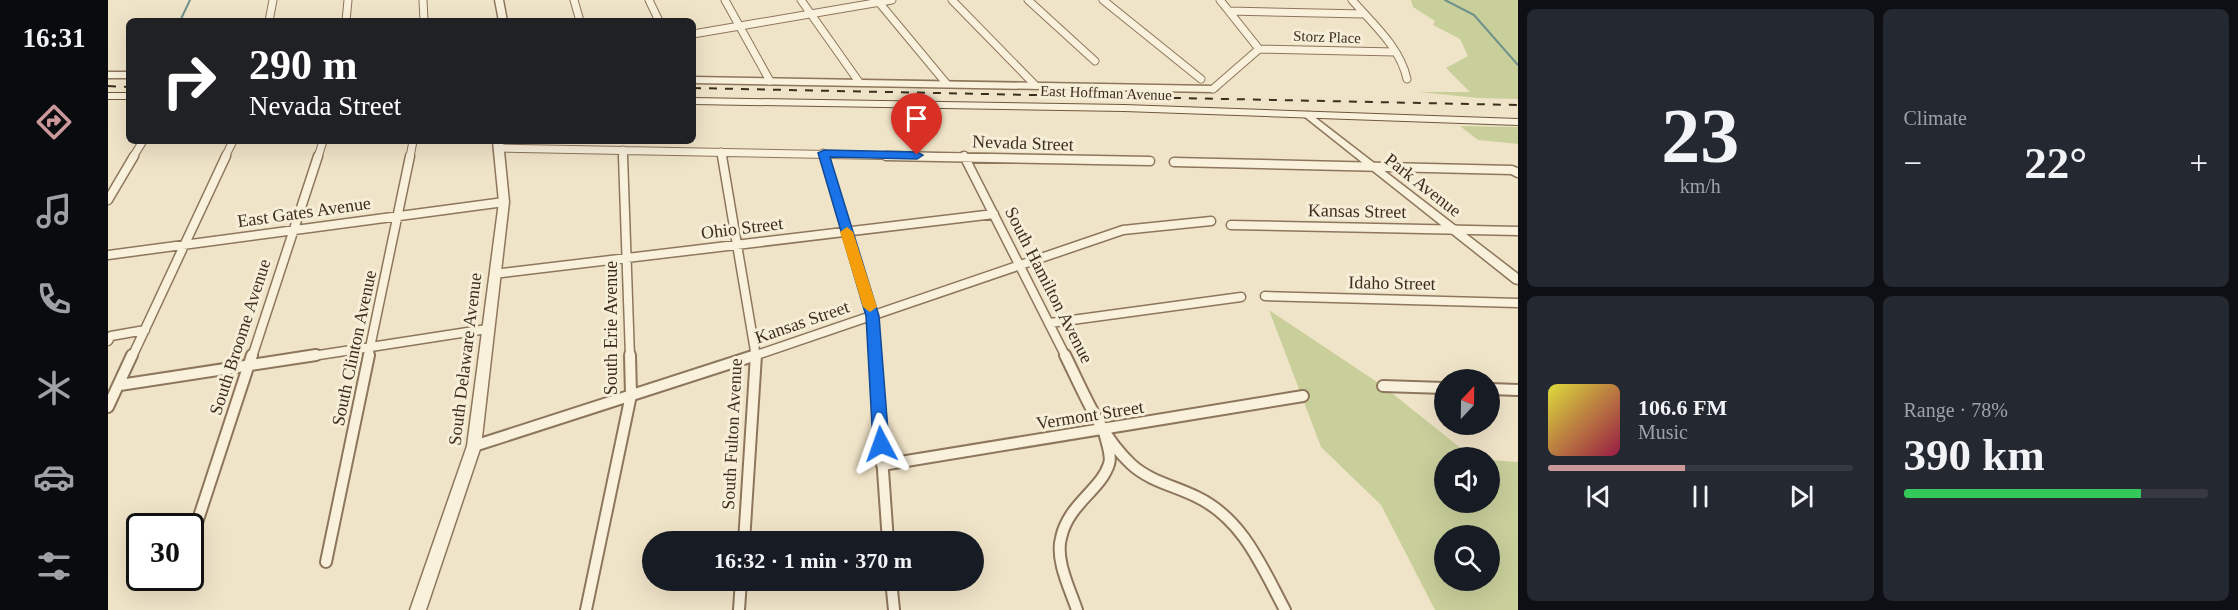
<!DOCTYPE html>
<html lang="en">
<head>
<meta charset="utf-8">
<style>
	body { margin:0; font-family:Georgia,serif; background:#242831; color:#f1f3f6; height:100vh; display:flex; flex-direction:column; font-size:22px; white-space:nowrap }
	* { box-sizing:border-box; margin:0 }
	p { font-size:20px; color:#9ea1a6 }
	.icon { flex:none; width:33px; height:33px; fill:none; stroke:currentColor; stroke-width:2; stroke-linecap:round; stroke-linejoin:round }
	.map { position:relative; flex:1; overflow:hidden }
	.panel { display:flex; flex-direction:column; gap:9px; padding:9px; background:#0d0f14; width:720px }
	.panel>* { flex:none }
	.hud { position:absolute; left:18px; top:18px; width:570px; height:126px; border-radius:9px; box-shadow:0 6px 24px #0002; background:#202124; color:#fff; overflow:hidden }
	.needle { width:39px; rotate:22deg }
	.fabs { position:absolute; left:1326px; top:369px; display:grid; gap:12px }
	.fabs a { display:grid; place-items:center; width:66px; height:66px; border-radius:50%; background:#171b24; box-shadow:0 6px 24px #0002; font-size:30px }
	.speed { position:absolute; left:18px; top:513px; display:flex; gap:12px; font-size:30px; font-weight:700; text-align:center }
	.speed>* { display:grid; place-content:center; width:78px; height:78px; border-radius:50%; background:#171b24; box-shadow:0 6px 24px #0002; line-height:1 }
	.speed .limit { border:3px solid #111; border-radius:9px; background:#fff; color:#111 }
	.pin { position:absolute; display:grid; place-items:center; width:51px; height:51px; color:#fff; margin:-62px -26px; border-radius:50% 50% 50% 0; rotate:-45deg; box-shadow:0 0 6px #0007 }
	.pin .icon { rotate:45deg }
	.me { position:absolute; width:66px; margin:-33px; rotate:356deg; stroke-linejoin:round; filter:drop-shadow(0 0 4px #0008) }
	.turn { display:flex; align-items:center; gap:21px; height:126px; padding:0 24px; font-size:27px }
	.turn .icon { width:78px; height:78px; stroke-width:2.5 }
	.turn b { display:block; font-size:42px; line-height:51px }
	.big { font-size:45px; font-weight:700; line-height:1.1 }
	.panel .tile { flex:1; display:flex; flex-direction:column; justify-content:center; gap:9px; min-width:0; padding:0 21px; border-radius:9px; background:#242831 }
	.panel .dial { align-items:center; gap:0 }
	.dial b { font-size:78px; line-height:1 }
	.song { display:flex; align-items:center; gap:18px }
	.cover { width:72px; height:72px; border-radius:9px; background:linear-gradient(135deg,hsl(60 70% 55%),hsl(340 70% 35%)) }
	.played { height:6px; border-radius:3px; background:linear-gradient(90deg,#cc999b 45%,#363941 45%) }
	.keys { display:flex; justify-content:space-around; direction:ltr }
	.heat { display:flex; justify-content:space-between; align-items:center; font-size:33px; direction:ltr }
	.charge { height:9px; border-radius:4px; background:linear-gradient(90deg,#34c759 78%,#363941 0) }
	.panel .tiles { flex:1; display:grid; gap:9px; grid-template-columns:repeat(2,1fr) }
	.trip { position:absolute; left:534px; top:531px; width:342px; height:60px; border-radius:30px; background:#171b24; box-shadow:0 6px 24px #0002; font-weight:700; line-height:60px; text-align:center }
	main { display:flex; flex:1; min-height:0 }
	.tabs { display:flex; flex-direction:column; width:108px; justify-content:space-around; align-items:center; background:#090b0e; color:#9ea1a6 }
	.tabs .icon { width:42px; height:42px }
	.tabs .selected { color:#cc999b }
	.tabs b { font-size:27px; color:#f1f3f6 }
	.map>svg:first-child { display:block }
</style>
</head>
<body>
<main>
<nav class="tabs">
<b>16:31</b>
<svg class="icon selected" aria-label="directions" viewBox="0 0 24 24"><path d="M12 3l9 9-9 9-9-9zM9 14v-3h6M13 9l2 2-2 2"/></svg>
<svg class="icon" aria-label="music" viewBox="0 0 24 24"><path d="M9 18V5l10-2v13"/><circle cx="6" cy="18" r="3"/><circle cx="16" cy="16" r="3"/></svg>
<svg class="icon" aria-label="phone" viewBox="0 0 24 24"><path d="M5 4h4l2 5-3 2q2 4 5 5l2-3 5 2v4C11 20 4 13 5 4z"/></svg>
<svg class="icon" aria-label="climate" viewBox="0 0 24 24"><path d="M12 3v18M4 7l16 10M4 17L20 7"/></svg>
<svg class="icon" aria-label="car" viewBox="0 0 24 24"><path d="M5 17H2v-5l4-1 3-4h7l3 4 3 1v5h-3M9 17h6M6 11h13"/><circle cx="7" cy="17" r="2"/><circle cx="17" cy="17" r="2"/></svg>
<svg class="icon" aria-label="filters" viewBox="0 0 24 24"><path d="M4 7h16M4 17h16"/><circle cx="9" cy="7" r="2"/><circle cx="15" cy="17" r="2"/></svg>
</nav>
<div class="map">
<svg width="1410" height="610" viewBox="0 0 1410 610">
	<rect width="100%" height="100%" fill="#f0e4c8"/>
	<path fill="#c9cf9b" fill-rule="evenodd" d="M1303,0h107v99l-40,-1 -59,-6h51l-24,-24 22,-12 -8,-17 -27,-14 2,-4 -22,-14z
		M1352,126l58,1v17l-40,-4z
		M1161,310l114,76 89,71 -28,1v44h46v-42l28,2v148h-83l-54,-105 -60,-58zM1336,536h46v44h-46z"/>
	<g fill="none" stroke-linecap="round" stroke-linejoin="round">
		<path stroke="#6f938a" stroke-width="2" d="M1337,0l29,15 44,50
			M72,21l10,-21"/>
		<defs>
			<path id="minor-far2" d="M315,0l1,21
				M466,0l6,21
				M541,0l10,21
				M617,0l45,81
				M693,0l58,82
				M769,0l69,83
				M844,0l83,85
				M920,0l67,61
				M995,0l98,79
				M1244,0c21,24 48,47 55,79
				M1121,11l135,3
				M161,21l4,-21
				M238,21l2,-21
				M585,34l199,-34
				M1151,49l136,3
				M1105,89l46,-40 -39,-49
				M390,148l463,9
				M515,150v7
				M613,152l1,5
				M715,153l1,4
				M25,157l10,-16
				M117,157l8,-16
				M210,157l5,-16
				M302,157l3,-16"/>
			<path id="minor-far1" d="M515,156l7,201
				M614,156l34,201
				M716,156l48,160 3,41
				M778,156l264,5
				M856,156l102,201
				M1066,162l338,8 6,3
				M0,200l26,-44
				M1123,225l287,6
				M0,255l396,-53
				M386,274l500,-60
				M1157,296l253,7
				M942,323l191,-26
				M0,341l3,-5 34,-6
				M24,357l94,-201
				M144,357l66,-201
				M198,357l181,-28
				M260,357l42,-201
				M643,357l372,-127 88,-9"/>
			<path id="minor" d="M767,355l13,187
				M957,355c19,38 35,80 66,109 18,17 44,22 66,33 46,22 65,70 88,113
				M12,385l196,-30
				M1275,386l61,2
				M1382,389l28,1
				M0,407l24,-52
				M366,446l282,-91
				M774,465l421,-69
				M636,542l12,-187
				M82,544l62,-189
				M218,562l43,-207
				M783,580l3,30
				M478,610l45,-215 -1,-40
				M631,610l2,-30
				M969,610c-7,-21 -22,-50 -16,-72 7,-34 40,-48 48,-74 3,-8 -3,-23 -5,-32"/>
			<path id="tertiary" d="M387,0h8l4,21h-8z
				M0,72h21v6h-21z
				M585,77l520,9 5,3 -5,3 -520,-9z
				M1200,112l210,162v10l-4,-1 -209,-166 -2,-2z
				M385,141h10l6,61 -28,244 -55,164h-16l57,-164 32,-244z"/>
			<path id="secondary" d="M0,93h21v6h-21z
				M585,98l431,7 394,14v6l-394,-14 -431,-7z"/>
		</defs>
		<use href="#minor-far2" stroke="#8d765c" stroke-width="9"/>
		<use href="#minor-far1" stroke="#8d765c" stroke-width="11"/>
		<use href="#minor" stroke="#8d765c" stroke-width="14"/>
		<use href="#tertiary" stroke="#8d765c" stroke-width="3"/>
		<use href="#secondary" stroke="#6f573f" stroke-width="2"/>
		<use href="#minor-far2" stroke="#faf1dc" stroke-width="7"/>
		<use href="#minor-far1" stroke="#faf1dc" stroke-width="8"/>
		<use href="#minor" stroke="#faf1dc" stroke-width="10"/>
		<use href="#tertiary" fill="#faf1dc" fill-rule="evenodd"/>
		<use href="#secondary" fill="#faf1dc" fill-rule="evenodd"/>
		<path stroke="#3d2e20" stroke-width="2" stroke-dasharray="8 8" stroke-linecap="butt" d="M0,86l21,1
			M585,88l825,17"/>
	</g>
	<path fill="#1a73e8" stroke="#114b97" stroke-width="1.5" d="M716,150l93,2 6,3 -6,4 -87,-2 49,159 10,128 -2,5 -6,2 -6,-2 -2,-5 -7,-128 -48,-163z"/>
	<path fill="#f59e0b" d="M739,227l6,5 24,75 -7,5 -7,-5 -23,-75z"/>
	<g text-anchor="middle" stroke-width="6" stroke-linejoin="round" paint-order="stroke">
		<g font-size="15" fill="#3d2e20" stroke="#f7eed8">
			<text transform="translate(1219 37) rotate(2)" y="5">Storz Place</text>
			<text transform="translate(998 93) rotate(2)" y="5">East Hoffman Avenue</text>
		</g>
		<g font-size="18" fill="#3d2e20" stroke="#f7eed8">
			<text transform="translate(915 143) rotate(2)" y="6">Nevada Street</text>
			<text transform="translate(1315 185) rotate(38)" y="6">Park Avenue</text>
			<text transform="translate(1249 211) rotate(1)" y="6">Kansas Street</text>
			<text transform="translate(196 212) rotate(-8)" y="6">East Gates Avenue</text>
			<text transform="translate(634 228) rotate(-7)" y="6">Ohio Street</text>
			<text transform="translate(1284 283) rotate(1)" y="6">Idaho Street</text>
			<text transform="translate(941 285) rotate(63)" y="6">South Hamilton Avenue</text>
			<text transform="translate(694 322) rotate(-19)" y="6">Kansas Street</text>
			<text transform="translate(503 328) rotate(-90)" y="6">South Erie Avenue</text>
			<text transform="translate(132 337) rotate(-72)" y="6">South Broome Avenue</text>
			<text transform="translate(246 348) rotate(-78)" y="6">South Clinton Avenue</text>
			<text transform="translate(357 359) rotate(-83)" y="6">South Delaware Avenue</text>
			<text transform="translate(982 415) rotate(-9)" y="6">Vermont Street</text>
			<text transform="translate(624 434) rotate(-87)" y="6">South Fulton Avenue</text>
		</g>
	</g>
</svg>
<div class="fabs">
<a><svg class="needle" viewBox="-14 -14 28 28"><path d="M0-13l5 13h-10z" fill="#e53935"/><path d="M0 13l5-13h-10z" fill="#9ea1a6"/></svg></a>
<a><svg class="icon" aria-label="sound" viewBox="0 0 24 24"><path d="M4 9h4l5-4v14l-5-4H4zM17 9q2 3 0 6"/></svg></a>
<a><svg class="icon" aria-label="search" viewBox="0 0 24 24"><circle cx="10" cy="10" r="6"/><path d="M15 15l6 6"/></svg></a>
</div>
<div class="speed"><div class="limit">30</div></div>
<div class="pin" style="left:809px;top:155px;background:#d93025"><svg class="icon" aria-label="arrive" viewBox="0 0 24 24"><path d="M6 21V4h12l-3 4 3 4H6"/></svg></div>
<svg class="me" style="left:773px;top:444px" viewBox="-20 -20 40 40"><path d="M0-17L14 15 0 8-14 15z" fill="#1a73e8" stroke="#fff" stroke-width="4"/></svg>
<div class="trip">16:32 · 1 min · 370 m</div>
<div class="hud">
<div class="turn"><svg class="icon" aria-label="right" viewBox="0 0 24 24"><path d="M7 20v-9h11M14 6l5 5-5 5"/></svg><div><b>290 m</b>Nevada Street</div></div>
</div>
</div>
<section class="panel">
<div class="tiles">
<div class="tile dial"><b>23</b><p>km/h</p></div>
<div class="tile"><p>Climate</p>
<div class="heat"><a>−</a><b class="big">22°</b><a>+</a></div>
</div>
<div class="tile">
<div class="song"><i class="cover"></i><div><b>106.6 FM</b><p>Music</p></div></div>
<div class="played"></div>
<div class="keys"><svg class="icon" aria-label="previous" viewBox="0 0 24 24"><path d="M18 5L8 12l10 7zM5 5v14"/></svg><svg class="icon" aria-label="pause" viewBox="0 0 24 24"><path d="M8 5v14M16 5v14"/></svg><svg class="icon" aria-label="next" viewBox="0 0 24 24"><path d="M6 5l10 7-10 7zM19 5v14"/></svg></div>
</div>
<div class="tile"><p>Range · 78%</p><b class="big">390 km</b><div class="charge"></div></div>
</div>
</section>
</main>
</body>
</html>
